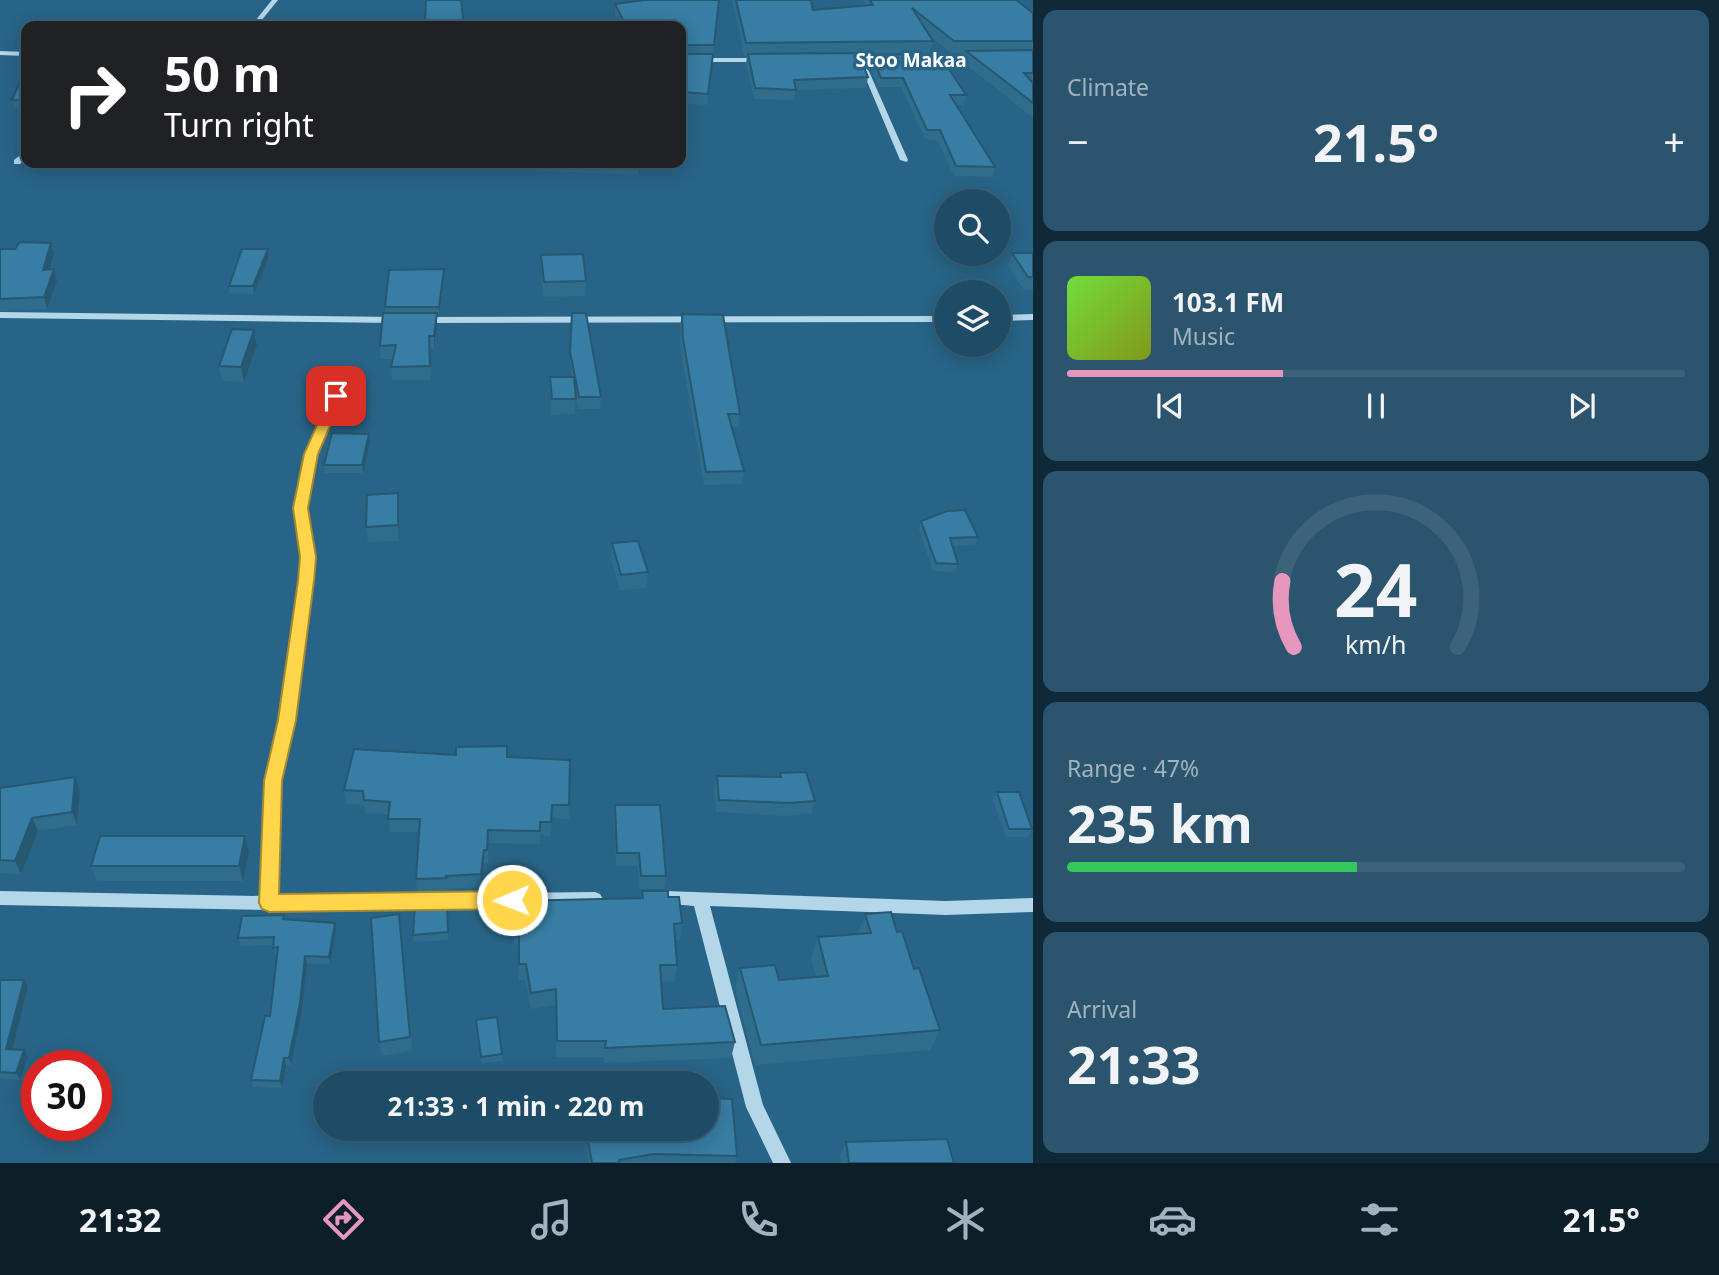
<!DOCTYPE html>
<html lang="en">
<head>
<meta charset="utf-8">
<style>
	body { margin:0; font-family:"Noto Sans",sans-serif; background:#2b556e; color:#f1f3f6; height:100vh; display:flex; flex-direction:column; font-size:26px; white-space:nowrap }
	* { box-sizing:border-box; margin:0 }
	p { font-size:23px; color:#a1b3bf }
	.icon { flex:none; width:38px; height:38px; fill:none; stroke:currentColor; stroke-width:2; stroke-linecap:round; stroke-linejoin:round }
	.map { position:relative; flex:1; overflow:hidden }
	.details { display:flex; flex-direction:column; gap:10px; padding:10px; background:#102938; width:686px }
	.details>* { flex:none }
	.banner { position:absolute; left:21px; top:21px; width:665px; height:147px; border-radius:14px; box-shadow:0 4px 18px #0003,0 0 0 2px #3c6379; background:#202124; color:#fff; overflow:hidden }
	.fabs { position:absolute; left:934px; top:189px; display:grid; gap:14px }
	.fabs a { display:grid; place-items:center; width:77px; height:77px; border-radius:50%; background:#1e4b65; box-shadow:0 4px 18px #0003,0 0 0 2px #3c6379; font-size:35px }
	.speed { position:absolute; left:21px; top:1050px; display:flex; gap:14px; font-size:35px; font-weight:700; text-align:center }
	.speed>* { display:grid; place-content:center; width:91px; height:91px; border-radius:50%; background:#1e4b65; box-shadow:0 4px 18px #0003,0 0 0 2px #3c6379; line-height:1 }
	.speed .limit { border:10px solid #d22; background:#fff; color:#111 }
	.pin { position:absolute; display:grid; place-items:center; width:60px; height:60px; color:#fff; margin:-30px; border-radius:14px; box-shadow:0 4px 10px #0006 }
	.me { position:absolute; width:77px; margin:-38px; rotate:269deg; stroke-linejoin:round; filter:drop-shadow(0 0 5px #0008) }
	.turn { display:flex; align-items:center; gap:24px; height:147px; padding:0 28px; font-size:32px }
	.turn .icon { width:91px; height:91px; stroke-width:2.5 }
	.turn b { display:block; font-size:49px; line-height:60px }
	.big { font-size:52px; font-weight:700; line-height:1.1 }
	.details .widget { flex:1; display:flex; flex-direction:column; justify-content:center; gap:10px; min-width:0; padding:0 24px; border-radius:14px; background:#2b556e }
	.details .dial { align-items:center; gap:0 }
	.dial svg { height:182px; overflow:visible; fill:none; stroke:#3c6379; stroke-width:7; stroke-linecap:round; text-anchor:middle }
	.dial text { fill:#f1f3f6; stroke:none }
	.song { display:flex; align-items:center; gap:21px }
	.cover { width:84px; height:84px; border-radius:10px; background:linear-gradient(135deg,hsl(100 70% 55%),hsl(70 70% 35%)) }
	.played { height:7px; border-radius:4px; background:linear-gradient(90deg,#e797bd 35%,#3c6379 35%) }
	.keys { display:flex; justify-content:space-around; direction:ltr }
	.heat { display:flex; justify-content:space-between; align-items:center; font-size:38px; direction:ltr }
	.charge { height:10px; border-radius:5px; background:linear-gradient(90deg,#34c759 47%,#3c6379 0) }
	.trip { position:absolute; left:313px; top:1071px; width:406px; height:70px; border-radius:35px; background:#1e4b65; box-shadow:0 4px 18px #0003,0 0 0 2px #3c6379; font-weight:700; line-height:70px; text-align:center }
	.tab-bar { display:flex; height:112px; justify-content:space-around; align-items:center; background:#0c1e28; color:#a1b3bf }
	.tab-bar .icon { width:49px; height:49px }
	.tab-bar .active { color:#e797bd }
	.tab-bar b { font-size:32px; color:#f1f3f6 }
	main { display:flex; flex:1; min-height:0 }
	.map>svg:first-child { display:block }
</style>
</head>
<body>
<main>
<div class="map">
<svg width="1033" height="1163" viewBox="0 0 1033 1163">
	<rect width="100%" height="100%" fill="#286487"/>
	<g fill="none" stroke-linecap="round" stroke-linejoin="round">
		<path fill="#b3d6e8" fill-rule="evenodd" d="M272,0h6l-21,26h-6z
			M0,51l26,1v4l-26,-1z
			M978,56l3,2 -1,1 -54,2 -3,-2 3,-2z
			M681,58h80l3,2 -3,2h-80z
			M861,58l3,2 44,100 -1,2 -7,-2 -42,-100z
			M23,153h3v6l-6,5h-6v-4z
			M0,312l397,5 5,3 -5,3 -397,-5z
			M1033,314v6l-34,1v-6z
			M947,316v6l-525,1 -5,-3 5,-3z
			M336,393l5,3 -25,58 -9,53 7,50 -20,163 -14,61 -3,115 318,-4 5,2 3,5 -3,5 -5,2 -326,4 -269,-5v-14l262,5 4,-115 14,-61 22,-163 -7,-50 11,-53 25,-58z
			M665,891l281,10 87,-3v14l-87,3 -236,-9 53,199 28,58h-18l-27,-56 -52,-201 -34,-3 -3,-5 3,-5z"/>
	</g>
	<path fill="#306c8c" d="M719,0l-12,105 -26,-2v-77h-61l-5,-12v-10z
		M732,0h79l2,10 53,-4 -3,-6h153l17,13v105l-70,-56 2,-9h-14l-21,-17 3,5 -2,12 -73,1 10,23 -2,11 -70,2 -2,10 -40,-1 -8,-35 1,-9h-3z
		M871,55l95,40 -2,10h-8l39,62 -2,10 -39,-1 -17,-36 -12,-1 -24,-52h-22l-10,-23z
		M26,68v40h-12l-2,-8z
		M499,163h141l-2,12 -139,-6z
		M51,243l3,11 -4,15 7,12 -10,28 -47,2v-62h15z
		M1012,253h21v37h-9l-16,-24z
		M541,255l45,26 -1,15 -42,1 -2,-27z
		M269,256l-15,38h-24l-1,-8z
		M444,269v8l-5,37h-2v11l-3,24h-4l1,31h-39l-1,-13 2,-8h-12l-1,-13 5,-33v-6z
		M572,313l29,84 -1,12h-22l-3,-15v20l-24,1 -1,-38h22l-2,-13z
		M682,314l58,100 -2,13h-6l12,44 -2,13 -38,1 -23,-133 -1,-26z
		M254,330l3,15 -13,37 -22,-1 -3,-15z
		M369,434l1,8 -7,31h-38l-1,-8z
		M399,509v32l-31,1 -2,-15z
		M921,521l57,16 -3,8 -22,1 5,18 -3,8 -22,-1 -14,-42z
		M612,543l36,29 -2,16 -26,3 -9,-32z
		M507,757l62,48v14l-18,-1v18l-11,-1v9l-52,-1v20h-4l-3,24 -34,2v2l-30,1 -1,-13 3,-47h-29l-2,-17 -23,-2 -1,-8 -18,-1 -2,-14z
		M780,773l35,28 -4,13 -26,2 -69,-4 -2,-24 3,-12 62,1z
		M75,777l5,14 -3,34 -39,6 -17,43 -21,-1v-85z
		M997,792l35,37 -4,8h-22l-13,-37z
		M615,805l51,71 -2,13h-25l-1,-23h-22l-2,-48z
		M249,852l-6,29h-146l-6,-15z
		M642,891l26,6 14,26 -2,17h-5l2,25 -3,17h-13l2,27 72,33 -4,16 -127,5v-6h-48v-52l-25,4 -6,-29h-6v-36l-5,1v-44l127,-3z
		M447,903l1,37 -34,2 -1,-7z
		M399,914l13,137 -30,5 -3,-14z
		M865,914l32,18 17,37 26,61 -10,20 -175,15 -20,-77 5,-20 39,12 37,-3 -5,-19 7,-21 40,-3z
		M285,920l50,3 1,8 -6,33h-23l-5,46 -11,55h-5l-4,23 -29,-1 -2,-7 19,-64 7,-61h-2l-1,-10 -33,1 -3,-8z
		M0,980l28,7 -15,62 15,8 -8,23 -20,-1z
		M476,1020l26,34v7l-21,3z
		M711,1098l26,58 -2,7h-146l-5,-22 2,-11 121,-1z
		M846,1142l108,21h-113l-1,-8z"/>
	<path fill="#275872" d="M51,243l3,11 -8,27 -3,-11z
		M268,249l1,7 -15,38 -1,-8z
		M54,269l3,12 -10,28 -3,-12z
		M444,269v8l-5,37v-7z
		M437,313v12l-3,24v-13z
		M254,330l3,15 -13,37 -3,-15z
		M369,434l1,8 -7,31 -1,-8z
		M398,493l1,16v32l-1,-16z
		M75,777l5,14 -3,34 -5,-13z
		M32,818l6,13 -17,43 -6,-13z
		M245,836l4,16 -6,29 -4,-15z
		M484,850v13l-3,24v-13z
		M335,923l1,8 -6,33 -1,-7z
		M305,956l2,8 -5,46 -11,55 -2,-7z
		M24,980l4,7 -17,69 -5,-7z
		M24,1050l4,7 -8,23 -4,-7z
		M284,1058l2,7 -4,23 -2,-7z"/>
	<path fill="#387da3" stroke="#275872" stroke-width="2" d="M426,0h35l3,26h-120l3,-5 78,1z
		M644,0h75l-5,45h-32l-1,1v-20h-55l-11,-22z
		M736,0h75l2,10 60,-5 -3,-5h146l17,13v28h-79l-42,-33 21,33 -187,2z
		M151,25l-1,1h-26z
		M1033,50v23h-9l9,10v20l-67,-52z
		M681,51l1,3h31l-5,40 -27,-2z
		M858,53l10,24 -74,3 2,10 -41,-2 -7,-34z
		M939,54l27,41h-16l45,72 -39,-1 -16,-36h-13l-24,-52h-22l-10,-23z
		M26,68v32h-14z
		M20,242l31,1 -8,27 11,-1 -10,28 -44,2v-50h15z
		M242,249h26l-15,37h-24z
		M1012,253h21v24h-5z
		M583,254l3,27 -42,1 -3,-27z
		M444,269l-5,38h-54l4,-37z
		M383,313h54l-3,23h-5l1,30 -39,1 5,-22 -16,1z
		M572,313h14l15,84h-22l-9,-45z
		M682,314l41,1 17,99h-12l16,57 -38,1 -23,-133z
		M232,329l22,1 -13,37 -22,-1z
		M550,377h24l2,22h-24z
		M332,433l37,1 -7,31h-38z
		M398,493v32l-32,2 1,-32z
		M965,510l13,27 -28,1 8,26 -22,-1 -15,-42 26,-10z
		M638,541l10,31 -27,3 -9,-32z
		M507,746v11l63,3 -1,45h-17l-1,17h-11v9l-52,-1 -1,20h-3l-3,24 -35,2 1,2 -31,1 4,-60h-32l2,-17 -26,-2 -1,-9 -19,-1 10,-41 102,6v-8z
		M806,772l9,29 -27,2 -69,-3 -2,-24 64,1 -1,-4z
		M75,777l-3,35 -40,6 -17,43 -15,-1v-72z
		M997,792h22l13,37h-23z
		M615,805h45l6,71h-25l-2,-23h-22z
		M100,836h145l-6,30h-148z
		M642,891h26v6h11l3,26 -8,1 3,41h-17l3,44 62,-3 10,36 -130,6 1,-7h-49l-1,-52 -25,4 -5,-29h-7v-37l-5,1v-27l129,-3z
		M415,903h32l1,29 -35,3z
		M891,912l6,20 5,-1 12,38 5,-1 21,62 -179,15 -21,-77 35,-3 4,15 49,-4 -10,-39 53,-4 -6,-19z
		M399,914l11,123 -31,5 -8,-124z
		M284,915l-1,4 52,4 -6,34 -24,-1 -5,47 -11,55h-5l-4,23 -29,-1 14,-64h5l8,-69 -5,1 1,-11 -36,1 4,-22z
		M0,980h24l-18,69 18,1 -8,23 -16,-1z
		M497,1017l5,37 -21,3 -5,-37z
		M707,1092l4,1v5l21,1 5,57 -84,-2 -34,6 1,3h-28l-6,-33 121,-1z
		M947,1139l7,24h-105l-3,-21z"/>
	<path fill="#ffd54a" stroke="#a68a30" stroke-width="2" d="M336,391l7,5 -25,58 -10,54 8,49 -2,24 -18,139 -14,61 -3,113 233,-3 7,3 3,6 -3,6 -7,3 -243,3 -7,-3 -3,-6 5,-122 14,-61 20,-139 2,-24 -7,-49 11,-54 26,-58z"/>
	<g text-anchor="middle" stroke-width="7" stroke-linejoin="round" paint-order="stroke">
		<g font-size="19" font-weight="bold" fill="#fff" stroke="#286487">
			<text x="911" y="67">Stoo Makaa</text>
		</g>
	</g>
</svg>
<div class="fabs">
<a><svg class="icon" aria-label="search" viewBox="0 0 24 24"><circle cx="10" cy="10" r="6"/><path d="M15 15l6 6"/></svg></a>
<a><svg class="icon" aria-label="layers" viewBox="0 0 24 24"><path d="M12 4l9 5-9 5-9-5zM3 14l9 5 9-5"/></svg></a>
</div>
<div class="speed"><div class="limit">30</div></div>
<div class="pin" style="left:336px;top:396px;background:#d93025"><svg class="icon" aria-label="arrive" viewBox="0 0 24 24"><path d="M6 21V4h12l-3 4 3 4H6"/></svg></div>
<svg class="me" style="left:512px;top:900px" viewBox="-20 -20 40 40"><circle r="17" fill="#ffd54a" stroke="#fff" stroke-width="3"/><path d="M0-11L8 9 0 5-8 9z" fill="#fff"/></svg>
<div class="trip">21:33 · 1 min · 220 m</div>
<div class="banner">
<div class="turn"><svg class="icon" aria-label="right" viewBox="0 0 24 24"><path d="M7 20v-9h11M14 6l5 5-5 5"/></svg><div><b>50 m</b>Turn right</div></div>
</div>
</div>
<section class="details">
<div class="widget"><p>Climate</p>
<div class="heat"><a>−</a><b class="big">21.5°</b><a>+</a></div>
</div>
<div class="widget">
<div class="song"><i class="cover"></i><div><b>103.1 FM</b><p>Music</p></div></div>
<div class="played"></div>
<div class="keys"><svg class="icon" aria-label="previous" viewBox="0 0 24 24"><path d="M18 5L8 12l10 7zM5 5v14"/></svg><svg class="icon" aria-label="pause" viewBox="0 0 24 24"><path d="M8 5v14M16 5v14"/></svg><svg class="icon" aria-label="next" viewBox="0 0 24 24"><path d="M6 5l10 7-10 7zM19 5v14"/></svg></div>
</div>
<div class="widget dial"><svg viewBox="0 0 100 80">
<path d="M14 69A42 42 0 1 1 86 69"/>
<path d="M14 69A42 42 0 0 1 9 40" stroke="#e797bd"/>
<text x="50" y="56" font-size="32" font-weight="700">24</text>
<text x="50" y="72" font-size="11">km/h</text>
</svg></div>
<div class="widget"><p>Range · 47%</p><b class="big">235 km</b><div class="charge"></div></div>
<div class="widget"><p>Arrival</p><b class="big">21:33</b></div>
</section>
</main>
<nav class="tab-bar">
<b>21:32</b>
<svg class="icon active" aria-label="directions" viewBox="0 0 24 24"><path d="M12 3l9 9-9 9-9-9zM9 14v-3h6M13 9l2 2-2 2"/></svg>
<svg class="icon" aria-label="music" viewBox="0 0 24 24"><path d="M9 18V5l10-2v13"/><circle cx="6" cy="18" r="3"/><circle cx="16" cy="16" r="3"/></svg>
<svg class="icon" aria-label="phone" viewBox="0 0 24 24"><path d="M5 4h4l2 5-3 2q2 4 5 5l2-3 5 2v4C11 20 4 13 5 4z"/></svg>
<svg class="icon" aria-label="climate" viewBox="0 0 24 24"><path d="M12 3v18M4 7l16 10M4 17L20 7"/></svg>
<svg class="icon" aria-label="car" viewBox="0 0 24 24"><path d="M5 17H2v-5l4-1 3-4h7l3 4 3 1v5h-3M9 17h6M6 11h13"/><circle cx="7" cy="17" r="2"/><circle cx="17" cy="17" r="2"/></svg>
<svg class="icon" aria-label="filters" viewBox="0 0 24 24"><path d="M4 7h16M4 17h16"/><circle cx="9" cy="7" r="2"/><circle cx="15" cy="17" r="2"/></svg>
<b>21.5°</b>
</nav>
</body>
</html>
